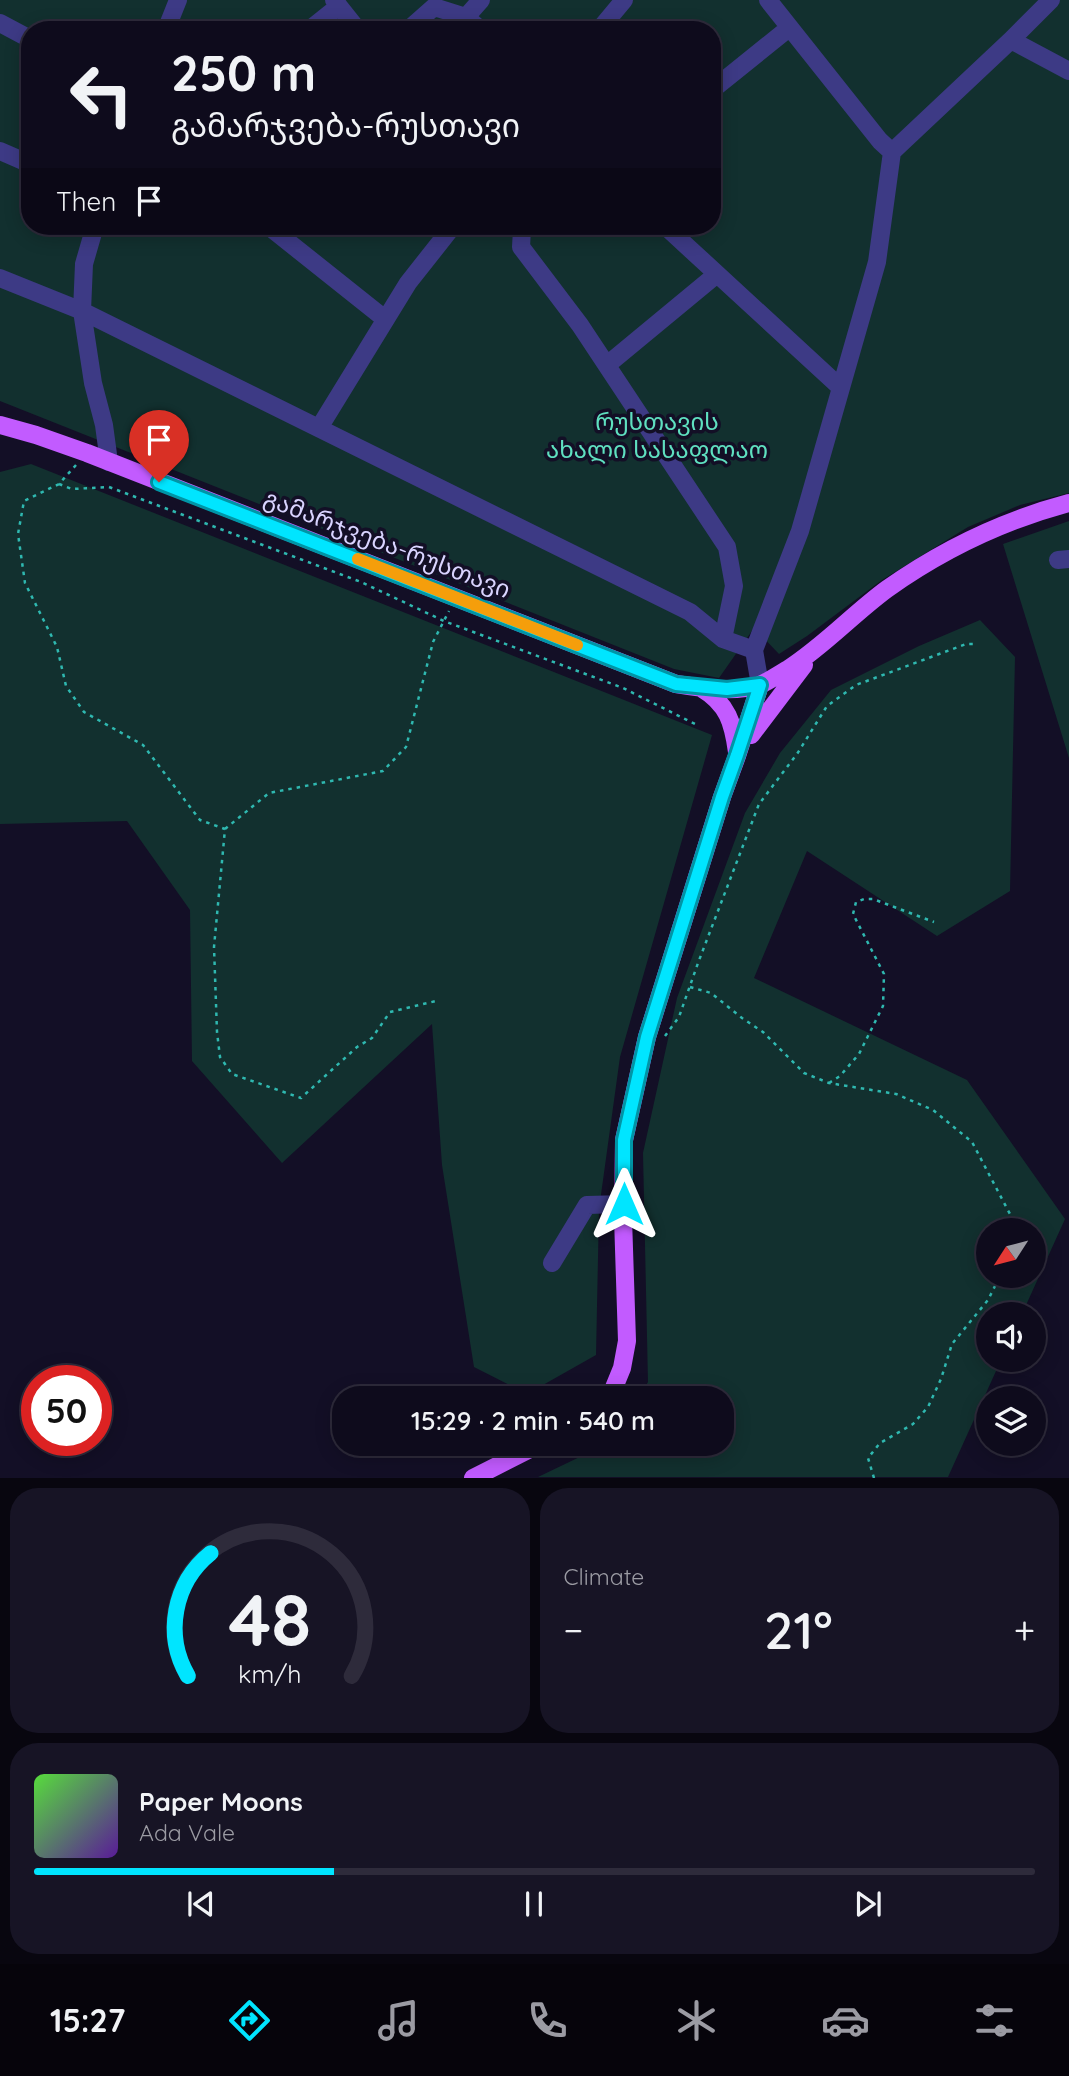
<!DOCTYPE html>
<html lang="en">
<head>
<meta charset="utf-8">
<style>
	body { margin:0; font-family:Quicksand,"Noto Sans Georgian",sans-serif; background:#171425; color:#f1f3f6; height:100vh; display:flex; flex-direction:column; font-size:26px; white-space:nowrap }
	* { box-sizing:border-box; margin:0 }
	p { font-size:23px; color:#9b9ba3 }
	.icon { flex:none; width:38px; height:38px; fill:none; stroke:currentColor; stroke-width:2; stroke-linecap:round; stroke-linejoin:round }
	.map { position:relative; height:1478px; overflow:hidden }
	.details { display:flex; flex-direction:column; gap:10px; padding:10px; background:#08060f; flex:1 }
	.details>* { flex:none }
	.hud { position:absolute; left:21px; top:21px; width:700px; height:214px; border-radius:28px; box-shadow:0 4px 18px #0003,0 0 0 2px #2e2b3b; background:#0e0b1c; color:#f1f3f6; overflow:hidden }
	.needle { width:46px; rotate:234deg }
	.controls { position:absolute; left:976px; top:1218px; display:grid; gap:14px }
	.controls a { display:grid; place-items:center; width:70px; height:70px; border-radius:50%; background:#0e0b1c; box-shadow:0 4px 18px #0003,0 0 0 2px #2e2b3b; font-size:35px }
	.speed { position:absolute; left:21px; top:1365px; display:flex; gap:14px; font-size:35px; font-weight:700; text-align:center }
	.speed>* { display:grid; place-content:center; width:91px; height:91px; border-radius:50%; background:#0e0b1c; box-shadow:0 4px 18px #0003,0 0 0 2px #2e2b3b; line-height:1 }
	.speed .limit { border:10px solid #d22; background:#fff; color:#111 }
	.pin { position:absolute; display:grid; place-items:center; width:60px; height:60px; color:#fff; margin:-72px -30px; border-radius:50% 50% 50% 0; rotate:-45deg; box-shadow:0 0 7px #0007 }
	.pin .icon { rotate:45deg }
	.me { position:absolute; width:77px; margin:-38px; rotate:0deg; stroke-linejoin:round; filter:drop-shadow(0 0 5px #0008) }
	.turn { display:flex; align-items:center; gap:24px; height:147px; padding:0 35px; font-size:32px }
	.turn .icon { width:91px; height:91px; stroke-width:2.5 }
	.turn b { display:block; font-size:49px; line-height:60px }
	.then { display:flex; align-items:center; height:66px; padding:0 35px; background:#0003; gap:14px; font-size:26px }
	.big { font-size:52px; font-weight:600; line-height:1.1 }
	.details .tile { flex:1; display:flex; flex-direction:column; justify-content:center; gap:10px; min-width:0; padding:0 24px; border-radius:28px; background:#171425 }
	.details .dial { align-items:center; gap:0 }
	.dial svg { height:182px; overflow:visible; fill:none; stroke:#2e2b3b; stroke-width:7; stroke-linecap:round; text-anchor:middle }
	.dial text { fill:#f1f3f6; stroke:none }
	.song { display:flex; align-items:center; gap:21px }
	.cover { width:84px; height:84px; border-radius:10px; background:linear-gradient(135deg,hsl(110 70% 55%),hsl(270 70% 35%)) }
	.played { height:7px; border-radius:4px; background:linear-gradient(90deg,#00e5ff 30%,#2e2b3b 30%) }
	.keys { display:flex; justify-content:space-around; direction:ltr }
	.heat { display:flex; justify-content:space-between; align-items:center; font-size:38px; direction:ltr }
	.details .tiles { flex:1; display:grid; gap:10px; grid-template-columns:1fr 1fr }
	.tile:last-child { grid-column:span 2 }
	.trip { position:absolute; left:332px; top:1386px; width:402px; height:70px; border-radius:28px; background:#0e0b1c; box-shadow:0 4px 18px #0003,0 0 0 2px #2e2b3b; font-weight:600; line-height:70px; text-align:center }
	.menu { display:flex; height:112px; justify-content:space-around; align-items:center; background:#06040b; color:#9b9ba3 }
	.menu .icon { width:49px; height:49px }
	.menu .active { color:#00e5ff }
	.menu b { font-size:32px; color:#f1f3f6 }
	.map>svg:first-child { display:block }
</style>
</head>
<body>
<div class="map">
<svg width="1069" height="1478" viewBox="0 0 1069 1478">
	<rect width="100%" height="100%" fill="#130f26"/>
	<path fill="#12302f" fill-rule="evenodd" d="M0,0h1069v493l-49,12 -52,22 -86,53 -75,56 -28,18 -25,-26 -35,50 -45,-9 -674,-268zM30,30h682v196h-682z
		M31,464l681,271 -92,322 -21,152 -3,146 -69,39 -53,-27 -32,-202 -10,-141 -150,139 -90,-102 -2,-151 -63,-89 -127,3v-352z
		M1069,521v237l-66,-214z
		M980,620l35,37 -5,234 -73,45 -130,-85 -53,127 213,102 98,139 -43,95h-33v46h12l-53,117h-410l50,-24 11,-9h124v-46h-84l9,-16 -5,-229 34,-155 68,-185 35,-60 51,-63 88,-44zM1034,1230v46h-45v-46z"/>
	<g fill="none" stroke-linecap="round" stroke-linejoin="round">
		<path stroke="#2fb8b0" stroke-width="2.5" stroke-dasharray="3.5 5" stroke-linecap="butt" d="M76,465l-17,19 -35,17 -6,33 7,49 32,64 9,39 18,26 59,33 57,75 25,9 -11,118 3,85 3,25 12,17 69,24 56,-51 15,-9 18,-26 46,-11
			M59,484l13,5 37,-2 252,95 83,39 179,67 74,37
			M225,829l44,-36 114,-22 23,-24 27,-105 16,-31
			M690,987l21,6 31,25 21,14 41,41 25,10 67,11 37,16 39,32 39,74 2,14
			M665,1036l14,-19 19,-54 61,-159 38,-50 30,-48 29,-21 110,-41h9
			M829,1083l11,-7 19,-22 24,-48 1,-32 -31,-60 3,-12 8,-3h9l61,23
			M874,1478l-6,-20 12,-15 33,-19 15,-17 13,-28 11,-35 36,-44 12,-24"/>
		<path stroke="#3d3a85" stroke-width="18" d="M334,0l24,30
			M768,0l112,141 12,11
			M466,17l15,-17
			M0,23l30,16
			M166,30l12,-30
			M309,30l30,-24
			M408,30l26,-23 32,10 15,13
			M599,30l25,-30
			M1011,40l40,-40
			M712,90l77,-62
			M0,151l30,13
			M95,226l-11,38 -2,47 11,72 11,42 5,37
			M264,226l8,3 113,90
			M520,226l2,3 -1,18 59,78 147,222 7,39 -11,53
			M665,226l176,162
			M0,278l82,33 608,301 33,27 31,11
			M607,365l110,-91
			M319,428l89,-145 45,-57
			M1058,560l11,-1
			M760,685l-6,-35 46,-119 77,-269 15,-110 119,-112 58,31
			M552,1263l35,-58 37,-1"/>
		<path stroke="#c25bff" stroke-width="18" d="M0,425l36,10 51,18 589,231c25,4 59,9 84,1 9,-4 19,-11 28,-16 36,-23 65,-55 99,-80 55,-39 118,-69 182,-86
			M701,688c27,16 32,35 36,64
			M751,735l53,-70
			M606,1398l7,-8 9,-22 5,-27 -4,-123 1,-78 23,-103 75,-240 15,-41 23,-71
			M473,1478l67,-34"/>
	</g>
	<g fill="none" stroke-linecap="round" stroke-linejoin="round">
		<defs>
			<path id="route" d="M159,482l517,202 51,5 33,-4 -23,70 -15,42 -75,240 -23,103v64"/>
		</defs>
		<use href="#route" stroke="#0095a6" stroke-width="18"/>
		<use href="#route" stroke="#00e5ff" stroke-width="12"/>
		<path stroke="#f59e0b" stroke-width="12" d="M358,559l219,86"/>
	</g>
	<g text-anchor="middle" stroke-width="7" stroke-linejoin="round" paint-order="stroke">
		<g font-size="24" fill="#5fe0c0" stroke="#130f26">
			<text x="657" y="430">რუსთავის<tspan x="657" dy="28">ახალი სასაფლაო</tspan></text>
		</g>
		<g font-size="24" fill="#d9d4ff" stroke="#130f26">
			<text transform="translate(387 544) rotate(21)" y="8">გამარჯვება-რუსთავი</text>
		</g>
	</g>
</svg>
<div class="controls">
<a><svg class="needle" viewBox="-14 -14 28 28"><path d="M0-13l5 13h-10z" fill="#e53935"/><path d="M0 13l5-13h-10z" fill="#9b9ba3"/></svg></a>
<a><svg class="icon" aria-label="sound" viewBox="0 0 24 24"><path d="M4 9h4l5-4v14l-5-4H4zM17 9q2 3 0 6"/></svg></a>
<a><svg class="icon" aria-label="layers" viewBox="0 0 24 24"><path d="M12 4l9 5-9 5-9-5zM3 14l9 5 9-5"/></svg></a>
</div>
<div class="speed"><div class="limit">50</div></div>
<div class="pin" style="left:159px;top:482px;background:#d93025"><svg class="icon" aria-label="arrive" viewBox="0 0 24 24"><path d="M6 21V4h12l-3 4 3 4H6"/></svg></div>
<svg class="me" style="left:624px;top:1204px" viewBox="-20 -20 40 40"><path d="M0-17L14 15 0 8-14 15z" fill="#00e5ff" stroke="#fff" stroke-width="4"/></svg>
<div class="trip">15:29 · 2 min · 540 m</div>
<div class="hud">
<div class="turn"><svg class="icon" aria-label="left" viewBox="0 0 24 24"><path d="M17 20v-9H6M10 6l-5 5 5 5"/></svg><div><b>250 m</b>გამარჯვება-რუსთავი</div></div>
<div class="then">Then<svg class="icon" aria-label="arrive" viewBox="0 0 24 24"><path d="M6 21V4h12l-3 4 3 4H6"/></svg></div>
</div>
</div>
<section class="details">
<div class="tiles">
<div class="tile dial"><svg viewBox="0 0 100 80">
<path d="M14 69A42 42 0 1 1 86 69"/>
<path d="M14 69A42 42 0 0 1 24 15" stroke="#00e5ff"/>
<text x="50" y="56" font-size="32" font-weight="700">48</text>
<text x="50" y="72" font-size="11">km/h</text>
</svg></div>
<div class="tile"><p>Climate</p>
<div class="heat"><a>−</a><b class="big">21°</b><a>+</a></div>
</div>
<div class="tile">
<div class="song"><i class="cover"></i><div><b>Paper Moons</b><p>Ada Vale</p></div></div>
<div class="played"></div>
<div class="keys"><svg class="icon" aria-label="previous" viewBox="0 0 24 24"><path d="M18 5L8 12l10 7zM5 5v14"/></svg><svg class="icon" aria-label="pause" viewBox="0 0 24 24"><path d="M8 5v14M16 5v14"/></svg><svg class="icon" aria-label="next" viewBox="0 0 24 24"><path d="M6 5l10 7-10 7zM19 5v14"/></svg></div>
</div>
</div>
</section>
<nav class="menu">
<b>15:27</b>
<svg class="icon active" aria-label="directions" viewBox="0 0 24 24"><path d="M12 3l9 9-9 9-9-9zM9 14v-3h6M13 9l2 2-2 2"/></svg>
<svg class="icon" aria-label="music" viewBox="0 0 24 24"><path d="M9 18V5l10-2v13"/><circle cx="6" cy="18" r="3"/><circle cx="16" cy="16" r="3"/></svg>
<svg class="icon" aria-label="phone" viewBox="0 0 24 24"><path d="M5 4h4l2 5-3 2q2 4 5 5l2-3 5 2v4C11 20 4 13 5 4z"/></svg>
<svg class="icon" aria-label="climate" viewBox="0 0 24 24"><path d="M12 3v18M4 7l16 10M4 17L20 7"/></svg>
<svg class="icon" aria-label="car" viewBox="0 0 24 24"><path d="M5 17H2v-5l4-1 3-4h7l3 4 3 1v5h-3M9 17h6M6 11h13"/><circle cx="7" cy="17" r="2"/><circle cx="17" cy="17" r="2"/></svg>
<svg class="icon" aria-label="filters" viewBox="0 0 24 24"><path d="M4 7h16M4 17h16"/><circle cx="9" cy="7" r="2"/><circle cx="15" cy="17" r="2"/></svg>
</nav>
</body>
</html>
